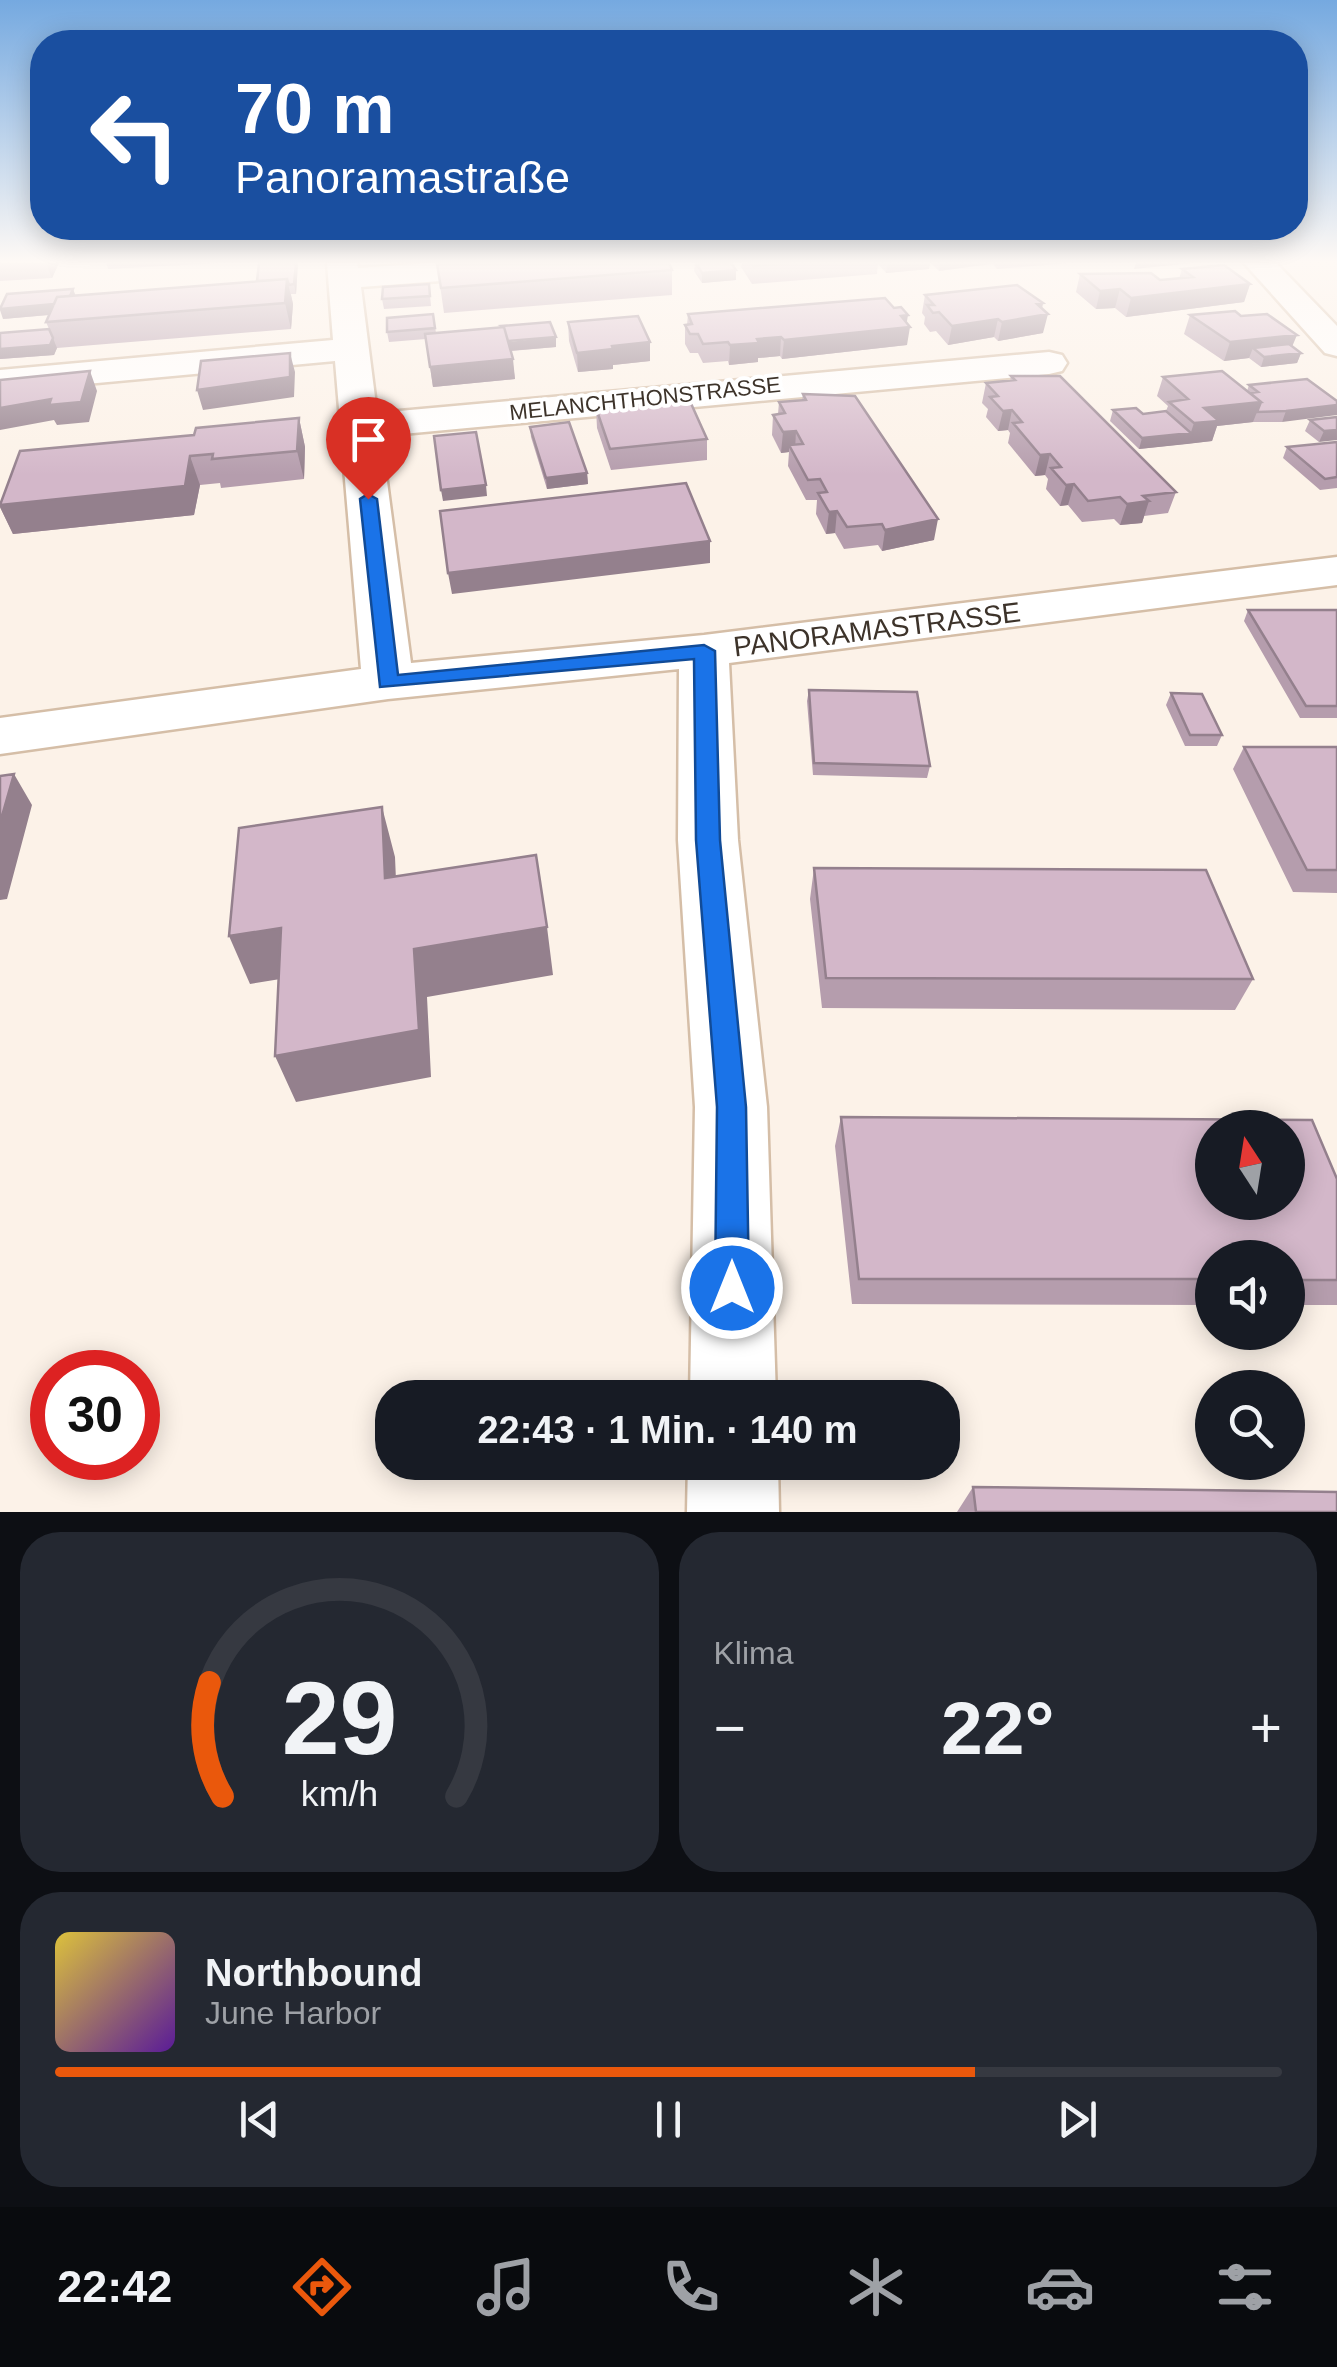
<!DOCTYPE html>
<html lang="de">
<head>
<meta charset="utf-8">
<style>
	body { margin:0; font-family:Helvetica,sans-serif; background:#242831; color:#f1f3f6; height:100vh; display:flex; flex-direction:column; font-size:38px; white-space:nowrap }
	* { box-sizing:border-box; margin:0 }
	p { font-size:32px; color:#9ea1a6 }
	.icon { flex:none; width:55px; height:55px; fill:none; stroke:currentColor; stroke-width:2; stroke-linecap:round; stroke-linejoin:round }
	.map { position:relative; height:1512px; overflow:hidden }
	.panel { display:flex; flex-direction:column; gap:20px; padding:20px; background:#0d0f14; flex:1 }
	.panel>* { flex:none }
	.banner { position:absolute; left:30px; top:30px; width:1278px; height:210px; border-radius:40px; box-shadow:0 5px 25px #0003; background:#1a4fa0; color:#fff; overflow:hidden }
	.needle { width:65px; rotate:348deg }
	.tools { position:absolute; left:1195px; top:1110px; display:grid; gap:20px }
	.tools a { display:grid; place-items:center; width:110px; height:110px; border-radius:50%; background:#171b24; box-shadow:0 5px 25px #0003; font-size:50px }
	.speed { position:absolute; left:30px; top:1350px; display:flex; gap:20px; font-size:50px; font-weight:700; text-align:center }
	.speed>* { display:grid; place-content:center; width:130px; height:130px; border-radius:50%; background:#171b24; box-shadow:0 5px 25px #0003; line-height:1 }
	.speed .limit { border:15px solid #d22; background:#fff; color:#111 }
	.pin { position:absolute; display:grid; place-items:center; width:85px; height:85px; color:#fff; margin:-102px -42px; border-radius:50% 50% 50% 0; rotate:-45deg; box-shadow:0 0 10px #0007 }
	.pin .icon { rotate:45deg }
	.me { position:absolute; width:110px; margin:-55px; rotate:0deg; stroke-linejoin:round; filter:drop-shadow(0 0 8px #0008) }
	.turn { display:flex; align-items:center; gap:35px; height:210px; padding:0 40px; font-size:45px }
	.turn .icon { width:130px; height:130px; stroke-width:2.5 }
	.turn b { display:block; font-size:70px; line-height:85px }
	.big { font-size:75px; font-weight:700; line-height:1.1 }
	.panel .tile { flex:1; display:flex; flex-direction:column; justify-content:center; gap:15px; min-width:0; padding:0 35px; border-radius:40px; background:#242831 }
	.panel .dial { align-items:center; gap:0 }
	.dial svg { height:260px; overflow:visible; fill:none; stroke:#363941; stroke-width:7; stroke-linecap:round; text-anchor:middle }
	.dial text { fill:#f1f3f6; stroke:none }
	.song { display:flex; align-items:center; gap:30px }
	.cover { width:120px; height:120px; border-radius:15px; background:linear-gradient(135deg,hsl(50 70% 55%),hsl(270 70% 35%)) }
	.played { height:10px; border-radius:5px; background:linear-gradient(90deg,#ea580c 75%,#363941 75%) }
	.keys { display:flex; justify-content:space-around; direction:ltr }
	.heat { display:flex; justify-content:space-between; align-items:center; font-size:55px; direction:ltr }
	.panel .tiles { flex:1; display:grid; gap:20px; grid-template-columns:1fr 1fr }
	.tile:last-child { grid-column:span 2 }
	.trip { position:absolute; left:375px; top:1380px; width:585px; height:100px; border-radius:40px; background:#171b24; box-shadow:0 5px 25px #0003; font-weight:700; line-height:100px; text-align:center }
	.tab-bar { display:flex; height:160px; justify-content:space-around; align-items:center; background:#090b0e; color:#9ea1a6 }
	.tab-bar .icon { width:70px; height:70px }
	.tab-bar .active { color:#ea580c }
	.tab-bar b { font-size:45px; color:#f1f3f6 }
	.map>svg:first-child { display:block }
</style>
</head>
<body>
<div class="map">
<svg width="1337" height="1512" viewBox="0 0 1337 1512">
	<rect width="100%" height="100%" fill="#fcf2e8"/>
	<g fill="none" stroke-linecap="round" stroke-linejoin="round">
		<defs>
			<path id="minor" d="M327,263h30l1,5 74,-5h144l-4,6 -11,3 -200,15 16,126 672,-61 13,3 5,8 -5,8 -13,3 -668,62 30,227 293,-28 633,-78v28l-608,78 9,177 29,267 9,291h-86l5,-291 -17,-267 1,-171 -291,30 -388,55v-36l361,-49 -26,-308 -335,31v-22l333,-30z
				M1244,263h32l61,63v30l-12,-3z
				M688,1462h90l1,50h-92z"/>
		</defs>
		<use href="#minor" stroke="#d5bea7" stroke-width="5"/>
		<use href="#minor" fill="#fff" fill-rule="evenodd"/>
	</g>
	<path fill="#b59dad" d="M0,263h59l-7,15 -52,3z
		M106,263h116l-114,6z
		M298,263l-2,31h-5l2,10 -2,25 -234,19 -3,7 -54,4v-26l49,-4 -3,-7 3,-7 -46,4 72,-24 182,-14z
		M695,263h36l5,7v10l-34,3 -8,-12z
		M742,263h188l-1,6 -43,4 -8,-9 -1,10 -125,10 -11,-17z
		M931,263h140l-74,6 -4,-5 -54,7z
		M437,264l235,6v25l-228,18z
		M1182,269l68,15 -6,18 -118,15 -11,-9 -19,1 -20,-17 4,-18 80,6 19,-1z
		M429,284l2,22 -47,3 -2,-10z
		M925,295l117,14 1,24 -45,8 -4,-4 -46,8 -12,-14 -6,1 -6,-8 1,-7 -3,-4z
		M433,314l3,19 120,14 -45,4 4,28 -82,8 -7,-48 -37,3 -2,-10z
		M688,314l219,9v22l-125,14 -2,-3 -22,2v4l-29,3 -1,-4 -25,2 -5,-10h-8l-5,-9v-19h2z
		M1190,315l102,32 9,6 -4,10 -36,4 -12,-9 -25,3 -40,-27z
		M568,322l82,39 -37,4v4l-35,3 -9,-31z
		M1011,376l165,116 -8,21 -24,3 -2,7 -22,2 -6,-6 -32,3 -14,-17 -8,1 -14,-17 2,-10 -3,-4 -10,1 -27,-33 2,-10 -2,-3 -10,1 -12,-14 2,-8 -6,-6 4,-20 24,-2z
		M1163,377l84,14 2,-6 58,-6 -25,43h-29l-36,4 -5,15 -73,8 -29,-28 3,-11 30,4 23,-3 2,-5 -11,-10z
		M803,394l131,146 -52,11 -4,-6 -34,4 -9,-16 -9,1 -10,-20 1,-14h-11l-18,-34 1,-14 -8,1 -9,-18 1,-20 5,-1 1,-12 23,-2z
		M596,408l111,31v21l-96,10 -14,-42z
		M1337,417l-18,25 -14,-11 5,-11z
		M299,418l6,29 -1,32 -83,9 -1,-5 -20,2 -6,30 -181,19 -13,-27v-5l194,-67z
		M530,427l57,46 1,11 -41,5 -16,-52z
		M1337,442v46l-17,2 -37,-32 4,-11z
		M1248,610h89v108h-37l-56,-97z
		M809,690l121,76 -3,12 -114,-3 -6,-74z
		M1171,693l51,42 -5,11h-32l-19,-41z
		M1244,747h93v146l-44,-1 -60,-123z
		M814,868l439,111 -18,31 -413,-2 -12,-109z
		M841,1117l496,62v126h-49v-47h-76v47l-360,-1 -17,-158z
		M973,1487l364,25h-380z"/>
	<path fill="#94808d" d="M46,263h13l-7,15z
		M296,263h2l-2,31 -2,-10z
		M930,263l-1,6 -43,4 1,-9z
		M940,263h53l-54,8z
		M1136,263h57l-59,6z
		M736,270v10l-34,3v-10z
		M287,279l6,25 -2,25 -6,-26z
		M1250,284l-6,18 -118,15 5,-19z
		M73,289l4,10 -7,14 -67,6 -3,-9v-1z
		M1120,289l-5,19 -19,1 4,-18z
		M1043,303l-2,13 7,-2 -5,19 -45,8 4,-19 35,-18z
		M908,315l-2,12h4l-3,18 -125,14 2,-19z
		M998,319l-4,18 -46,8 4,-19z
		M1297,335l-8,19 -36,-6 -4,10 -25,3 6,-19z
		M556,337v10l-48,4 -1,-9z
		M781,337l-1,19 -22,2v4l-29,3 1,-20 27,-6z
		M53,338l4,10 -3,7 -54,4v-10z
		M650,342v19l-37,4v4l-35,3 -1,-19 35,-7z
		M290,353l5,19 -1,25 -91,13 -6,-20z
		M1301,353l-4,10 -36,4 3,-10z
		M513,359l2,20 -82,8 -3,-20z
		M90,371l7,20 -8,31 -32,3 -3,-5 -54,10v-22z
		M1261,402l-8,20 -36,4 -5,15 -25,3 7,-21 10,-15z
		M1337,405v10l-55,7 4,-11z
		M1012,410l-4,20 -10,1 5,-20z
		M299,418l6,29 -1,32 -7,-28z
		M1337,430v10l-18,2 5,-11z
		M796,431l-1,20 -6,-6v7l-8,1 2,-21z
		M1191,433l-4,11 -48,5 3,-11z
		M1050,454l-5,21 -10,1 5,-21z
		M190,456l10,29 -6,30 -181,19 -13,-27v-2z
		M587,473l1,11 -41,5 -1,-11z
		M1074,484l-6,21 -8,1 6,-21z
		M486,485l1,11 -44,5 -2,-11z
		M1149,501l-7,22 -22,2 7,-21z
		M837,511l-2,22 -9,1 3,-22z
		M938,519l-4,21 -52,11 3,-21z
		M710,541v22l-258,31 -4,-21z
		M14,774l18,31 -25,94 -7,1v-77z
		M382,807l13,50 3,70 -13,-49z
		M547,927l6,48 -126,22 4,80 -135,25 -21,-46 139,-107z
		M281,928l18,48 -49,8 -21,-48z"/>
	<path fill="#d3b7c9" stroke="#94808d" stroke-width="2.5" fill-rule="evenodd" d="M259,263h37l-2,21 -5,1 -2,-6 -30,2z
		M669,263l3,7 -231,18 -4,-24z
		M696,263h35l5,7 -34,3z
		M751,263h39l-37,3z
		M1224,265l26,19 -119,14 -11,-9 -20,2 -20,-17 71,-1 9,7 33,-3 -11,-8z
		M287,279l-2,24 -239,19 11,-25z
		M429,284l1,12 -48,3 1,-12z
		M1017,285l26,18 -6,1 11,10 -46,8 -4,-3 -46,7 -13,-14 -6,1 -6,-8h7l-9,-10z
		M73,289l-3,7 -13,1 -3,7 -54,5 7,-15z
		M885,298l9,10 7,-1 7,8 -7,1 9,11 -126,13 -3,-3 -24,2 2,4 -29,2 -2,-3 -25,2 -5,-10h-8l-5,-9 7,-1 -4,-10z
		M1235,311l6,5 26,-2 30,21 -67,7 -40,-27z
		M433,314l2,14 -48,4v-14z
		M638,316l12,26 -38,4 1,3 -36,4 -9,-31z
		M550,322l6,15 -48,4 -4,-14 -2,-1z
		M504,327l9,32 -83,8 -5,-33z
		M49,329l4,9 -3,7 -50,4v-16z
		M1289,344l12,9 -37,4 -11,-9z
		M290,353v24l-93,13 4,-29z
		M90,371l-9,31 -32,3 2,-6 -51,9v-28z
		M1222,371l39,31 -57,6 15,13 -25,2 -25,-21 19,-3 -25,-22z
		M1011,376h49l116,116 -33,4 6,5 -22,3 -7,-7 -32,4 -14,-17 -8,1 -15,-17 10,-1 -11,-13 -10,1 -27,-32 9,-1 -10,-12 -9,1 -13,-14 8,-1 -12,-13 29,-3z
		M1307,379l30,22v4l-51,6 -29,1 4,-10 -11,-9 8,-1 -9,-7z
		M803,394l52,2 83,123 -53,11 -3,-6 -35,3 -10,-16 -8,1 -11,-19 9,-1 -7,-13 -12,1 -19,-35 14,-1 -7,-13 -13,1 -10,-17 12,-2 -6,-11 27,-2z
		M689,399l18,40 -97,10 -14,-41z
		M1136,408l7,6 23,-3 25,22 -49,5 -29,-28z
		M1337,417v13l-13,1 -14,-11z
		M299,418l-2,33 -85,8 1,-5 -23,2 -5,30 -185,19 20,-54 174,-16 2,-7z
		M569,422l18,51 -41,5 -16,-51z
		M476,432l10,53 -45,5 -7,-54z
		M1337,442v35l-12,2 -38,-32z
		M686,483l24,58 -262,32 -8,-62z
		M1248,610h89v96h-31z
		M809,690l108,2 13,74 -116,-3z
		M1171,693l31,1 20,41h-32z
		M1244,747h93v123h-30z
		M14,774l-14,49v-47z
		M382,807l3,71 151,-23 11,72 -133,22 5,81 -144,26 6,-128 -52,8 10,-108z
		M814,868l392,2 47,109 -427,-1z
		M841,1117l471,3 25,59v101h-49v-22h-76v21h-353zM1212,1128h76v74h-76z
		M973,1487l364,5v20h-361z"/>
	<linearGradient id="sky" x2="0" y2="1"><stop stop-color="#75a9e0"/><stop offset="0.55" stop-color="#fef9f5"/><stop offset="1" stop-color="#fef9f5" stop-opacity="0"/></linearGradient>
	<rect width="1337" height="475" fill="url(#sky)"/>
	<path fill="#1a73e8" stroke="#114b97" stroke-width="2.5" d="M368,494l9,5 21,176 306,-30 11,6 5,189 26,267 3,181 -5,12 -12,5 -12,-5 -5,-12 2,-181 -21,-267 -2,-181 -314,28 -20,-188z"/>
	<g text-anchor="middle" stroke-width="8" stroke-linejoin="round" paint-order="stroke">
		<g font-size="22" fill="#3d332a" stroke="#fff">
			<text transform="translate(645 398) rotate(-6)" y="8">MELANCHTHONSTRASSE</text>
		</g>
		<g font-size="28" fill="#3d332a" stroke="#fff">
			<text transform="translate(877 629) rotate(-7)" y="10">PANORAMASTRASSE</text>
		</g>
	</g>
</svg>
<div class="tools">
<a><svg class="needle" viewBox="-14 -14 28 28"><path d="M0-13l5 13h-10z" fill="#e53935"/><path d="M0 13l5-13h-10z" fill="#9ea1a6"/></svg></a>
<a><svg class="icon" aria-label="sound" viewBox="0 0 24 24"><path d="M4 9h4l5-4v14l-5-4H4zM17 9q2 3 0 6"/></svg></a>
<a><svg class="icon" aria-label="search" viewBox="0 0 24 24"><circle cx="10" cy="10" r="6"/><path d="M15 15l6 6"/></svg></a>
</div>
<div class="speed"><div class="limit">30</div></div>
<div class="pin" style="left:368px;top:499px;background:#d93025"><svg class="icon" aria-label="arrive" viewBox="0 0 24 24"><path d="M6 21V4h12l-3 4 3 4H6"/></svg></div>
<svg class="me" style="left:732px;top:1288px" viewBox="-20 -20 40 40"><circle r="17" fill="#1a73e8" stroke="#fff" stroke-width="3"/><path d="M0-11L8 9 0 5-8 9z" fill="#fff"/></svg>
<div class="trip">22:43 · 1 Min. · 140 m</div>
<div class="banner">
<div class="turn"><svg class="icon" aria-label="left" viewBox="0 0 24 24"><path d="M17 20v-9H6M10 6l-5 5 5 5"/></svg><div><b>70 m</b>Panoramastraße</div></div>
</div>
</div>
<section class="panel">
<div class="tiles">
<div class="tile dial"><svg viewBox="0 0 100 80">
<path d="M14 69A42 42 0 1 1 86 69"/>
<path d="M14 69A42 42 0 0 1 10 34" stroke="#ea580c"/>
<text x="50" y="56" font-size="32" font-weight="700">29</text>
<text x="50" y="72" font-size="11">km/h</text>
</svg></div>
<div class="tile"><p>Klima</p>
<div class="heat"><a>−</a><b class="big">22°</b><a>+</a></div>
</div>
<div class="tile">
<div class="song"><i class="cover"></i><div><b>Northbound</b><p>June Harbor</p></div></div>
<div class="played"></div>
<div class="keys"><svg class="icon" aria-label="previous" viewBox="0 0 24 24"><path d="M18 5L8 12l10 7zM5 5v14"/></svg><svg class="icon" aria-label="pause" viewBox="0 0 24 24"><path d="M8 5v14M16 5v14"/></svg><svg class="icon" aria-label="next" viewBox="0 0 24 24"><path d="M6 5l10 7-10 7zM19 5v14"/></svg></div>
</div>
</div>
</section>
<nav class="tab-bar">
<b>22:42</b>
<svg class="icon active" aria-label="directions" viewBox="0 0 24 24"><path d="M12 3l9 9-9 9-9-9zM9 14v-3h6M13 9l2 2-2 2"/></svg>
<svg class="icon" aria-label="music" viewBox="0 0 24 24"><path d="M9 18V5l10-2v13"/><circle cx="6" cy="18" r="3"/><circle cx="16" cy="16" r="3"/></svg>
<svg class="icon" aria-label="phone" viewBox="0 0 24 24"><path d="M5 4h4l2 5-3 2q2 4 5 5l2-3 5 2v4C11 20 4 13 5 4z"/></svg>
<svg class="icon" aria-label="climate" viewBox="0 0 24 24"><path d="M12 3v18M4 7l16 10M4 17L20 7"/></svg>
<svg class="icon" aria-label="car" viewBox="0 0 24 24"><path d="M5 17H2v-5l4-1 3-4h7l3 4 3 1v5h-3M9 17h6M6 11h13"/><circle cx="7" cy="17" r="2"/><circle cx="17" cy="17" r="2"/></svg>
<svg class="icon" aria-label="filters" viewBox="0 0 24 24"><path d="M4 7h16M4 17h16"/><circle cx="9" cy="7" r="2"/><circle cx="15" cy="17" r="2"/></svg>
</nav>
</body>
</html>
